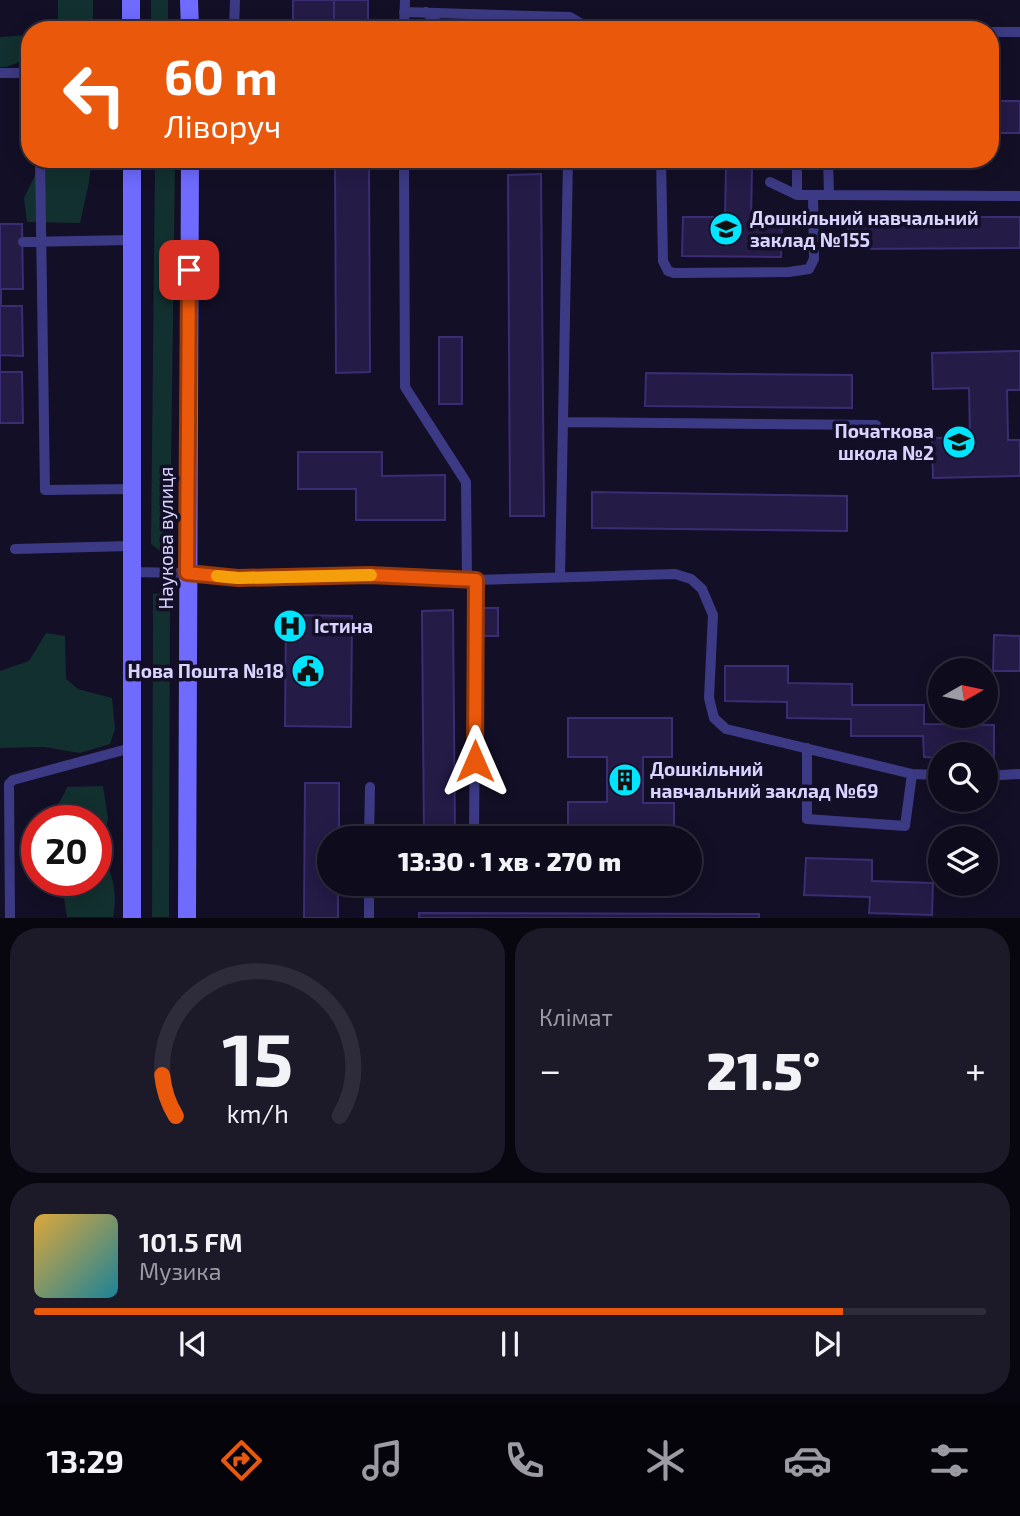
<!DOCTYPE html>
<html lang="uk">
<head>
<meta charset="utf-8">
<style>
	body { margin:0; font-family:"Exo 2",sans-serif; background:#1c1929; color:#f1f3f6; height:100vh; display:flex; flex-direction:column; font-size:26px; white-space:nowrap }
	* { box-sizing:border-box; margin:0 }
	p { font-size:23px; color:#9b9ba3 }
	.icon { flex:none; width:38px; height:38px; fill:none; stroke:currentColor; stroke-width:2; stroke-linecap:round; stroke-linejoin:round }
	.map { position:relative; height:918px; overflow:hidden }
	.drawer { display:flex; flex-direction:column; gap:10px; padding:10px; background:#08060f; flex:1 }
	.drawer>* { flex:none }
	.hud { position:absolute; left:21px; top:21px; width:978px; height:147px; border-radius:28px; box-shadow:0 4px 18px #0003,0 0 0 2px #2e2b3b; background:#ea580c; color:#fff; overflow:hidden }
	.needle { width:46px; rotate:81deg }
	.buttons { position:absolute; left:928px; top:658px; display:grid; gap:14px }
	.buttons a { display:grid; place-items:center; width:70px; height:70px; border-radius:50%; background:#0e0b1c; box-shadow:0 4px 18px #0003,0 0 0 2px #2e2b3b; font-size:35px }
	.speed { position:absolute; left:21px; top:805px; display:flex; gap:14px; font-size:35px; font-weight:700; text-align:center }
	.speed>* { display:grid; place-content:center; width:91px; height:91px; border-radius:50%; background:#0e0b1c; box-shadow:0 4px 18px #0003,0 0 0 2px #2e2b3b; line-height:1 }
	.speed .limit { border:10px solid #d22; background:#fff; color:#111 }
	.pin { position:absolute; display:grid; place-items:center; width:60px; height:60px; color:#fff; margin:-30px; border-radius:14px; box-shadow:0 4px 10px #0006 }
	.me { position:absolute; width:77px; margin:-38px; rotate:0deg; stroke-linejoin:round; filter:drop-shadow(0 0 5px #0008) }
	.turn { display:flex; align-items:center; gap:24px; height:147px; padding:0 28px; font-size:32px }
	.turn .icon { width:91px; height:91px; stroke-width:2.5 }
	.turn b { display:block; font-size:49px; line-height:60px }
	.big { font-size:52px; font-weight:800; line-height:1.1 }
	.drawer .tile { flex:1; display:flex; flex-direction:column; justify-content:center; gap:10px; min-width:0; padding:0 24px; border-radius:28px; background:#1c1929 }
	.drawer .dial { align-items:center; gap:0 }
	.dial svg { height:182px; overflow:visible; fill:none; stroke:#2e2b3b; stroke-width:7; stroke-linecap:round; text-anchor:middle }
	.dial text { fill:#f1f3f6; stroke:none }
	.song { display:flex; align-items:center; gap:21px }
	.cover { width:84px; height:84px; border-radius:10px; background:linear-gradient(135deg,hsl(40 70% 55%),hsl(190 70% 35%)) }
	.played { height:7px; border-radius:4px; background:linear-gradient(90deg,#ea580c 85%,#2e2b3b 85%) }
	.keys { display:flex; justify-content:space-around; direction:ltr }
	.heat { display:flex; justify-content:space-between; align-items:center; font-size:38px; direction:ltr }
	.drawer .tiles { flex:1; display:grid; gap:10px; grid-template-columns:1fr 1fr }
	.tile:last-child { grid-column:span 2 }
	.trip { position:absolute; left:317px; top:826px; width:385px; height:70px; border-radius:35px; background:#0e0b1c; box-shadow:0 4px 18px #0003,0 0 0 2px #2e2b3b; font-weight:800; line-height:70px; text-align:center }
	.dock { display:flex; height:112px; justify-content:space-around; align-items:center; background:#06040b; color:#9b9ba3 }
	.dock .icon { width:49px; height:49px }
	.dock .on { color:#ea580c }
	.dock b { font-size:32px; color:#f1f3f6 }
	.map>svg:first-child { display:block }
</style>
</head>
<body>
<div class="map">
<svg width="1020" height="918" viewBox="0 0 1020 918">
	<rect width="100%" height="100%" fill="#130f26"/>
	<path fill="#12302f" d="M58,0h35v30h-35z
		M151,0h17v30h-17z
		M30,35v23l-24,9h-6v-30z
		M43,159h49l-3,23 -9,41 -53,-1 -3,-24z
		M175,161l-5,390h-10l-9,-7 4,-382z
		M153,594h17l-1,323h-17z
		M46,633l19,3 1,43 12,10 34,9 3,31 -5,15 -30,9 -36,-6 -44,1v-77l29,-10z
		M103,786l5,32 -7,35c12,20 17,41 12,64h-46l-3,-19 -10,-18h42v-59h-45c3,-13 12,-22 16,-34z"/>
	<path fill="#241b47" stroke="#3b2d73" stroke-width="2" d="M293,0h41v30h-41z
		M334,0h34v30h-34z
		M990,101h30v32h-30z
		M335,159h34l1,213 -34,1z
		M678,159h104v9l-30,-1 -1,52 31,1 -1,37 -99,-1 1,-39h42l1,-49 -48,-1z
		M541,174l3,342h-34l-2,-341z
		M994,217h26v31l-172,1v-31z
		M0,224h22l1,65h-22v17h21l1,50 -23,-1v17h22l1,51h-23z
		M439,337h23v67h-23z
		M1020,351v39h-13l1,50h12v36l-87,2 -1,-40h38l-1,-50 -36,1 -1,-36z
		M646,373l206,2v33l-207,-2z
		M298,452h84v24l63,-1v45h-89v-31h-58z
		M592,492l255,4v35l-255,-3z
		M481,608h17v28h-17z
		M453,610l2,228h-31l-2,-227z
		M286,615l66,1 -1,111 -66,-1z
		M994,635l26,1v35h-27z
		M725,666h63v17l64,1v21h72v19l70,1v33h-9v-4h-45v4l-16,-1 -1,-21h-72v-17l-64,-1v-16l-62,-1z
		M568,718h104v39h-29v46h31v35h-106v-36h39v-45h-39z
		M305,783h34v55h-10v46h9v34h-34z
		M806,858l66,2v21l61,2 -1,32 -63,-2 1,-16 -66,-2z
		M419,913l340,1v4h-340z"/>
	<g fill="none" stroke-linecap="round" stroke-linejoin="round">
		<path stroke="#3d3a85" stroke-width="10" d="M404,12l166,5 22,13
			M426,12l18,18
			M234,30l1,-30
			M404,30l1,-30
			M990,32h30
			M0,73h30
			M40,159l5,331 86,-1
			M404,159l1,228 61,95 1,97
			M661,159l2,102 5,10 6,2 115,-1 20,-3 5,-10 -1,-64
			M797,159v36
			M828,159l1,36 191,1
			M770,182l27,13h32
			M23,242l108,-2
			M564,422l312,3
			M15,549l115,-3
			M130,572l57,1 51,5 132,-3 106,5 199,-6 16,5 11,10 11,26 -4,83 5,20 12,11 186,45 28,1
			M560,577l8,-418
			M807,748v71l98,7 7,-52
			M985,776l35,-2
			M369,838l1,-51
			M474,838l2,-258
			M369,886l57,-2
			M10,918l-1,-134 4,-4 118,-32
			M369,918v-34"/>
		<path stroke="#6f6bff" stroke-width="18" d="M131,0v30
			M189,0l1,30
			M132,159v759
			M187,918l3,-759"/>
	</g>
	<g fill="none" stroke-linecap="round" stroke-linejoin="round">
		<defs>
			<path id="route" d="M189,270l-2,303 51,5 132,-3 106,5 -1,181"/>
		</defs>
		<use href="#route" stroke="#983908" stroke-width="18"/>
		<use href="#route" stroke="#ea580c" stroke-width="12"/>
		<path stroke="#f59e0b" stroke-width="12" d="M217,576l21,2 133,-3"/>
	</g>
	<defs>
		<symbol id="school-disc" viewBox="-11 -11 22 22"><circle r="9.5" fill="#00e5ff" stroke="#130f26"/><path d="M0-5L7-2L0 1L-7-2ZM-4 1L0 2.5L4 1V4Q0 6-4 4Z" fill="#111"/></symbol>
		<symbol id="hospital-disc" viewBox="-11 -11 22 22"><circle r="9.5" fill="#00e5ff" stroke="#130f26"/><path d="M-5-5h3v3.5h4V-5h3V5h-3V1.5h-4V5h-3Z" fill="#111"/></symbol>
		<symbol id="civic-disc" viewBox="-11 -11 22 22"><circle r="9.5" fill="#00e5ff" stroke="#130f26"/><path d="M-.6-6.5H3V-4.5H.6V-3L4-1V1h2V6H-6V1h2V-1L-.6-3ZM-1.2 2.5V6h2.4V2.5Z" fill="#111"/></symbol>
		<symbol id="building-disc" viewBox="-11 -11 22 22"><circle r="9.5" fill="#00e5ff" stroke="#130f26"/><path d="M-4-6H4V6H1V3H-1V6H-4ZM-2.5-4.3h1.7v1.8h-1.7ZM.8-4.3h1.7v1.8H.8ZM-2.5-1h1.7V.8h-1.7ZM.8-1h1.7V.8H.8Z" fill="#111"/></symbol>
	</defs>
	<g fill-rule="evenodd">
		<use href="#school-disc" x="707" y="210" width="38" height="38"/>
		<use href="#school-disc" x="940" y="423" width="38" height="38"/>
		<use href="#hospital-disc" x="271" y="607" width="38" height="38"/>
		<use href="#civic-disc" x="289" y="652" width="38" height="38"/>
		<use href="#building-disc" x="606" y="761" width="38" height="38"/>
	</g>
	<g text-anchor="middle" stroke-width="7" stroke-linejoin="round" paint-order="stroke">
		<g font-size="19" font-weight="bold" fill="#d9d4ff" stroke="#130f26" text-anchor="start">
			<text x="750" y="225">Дошкільний навчальний<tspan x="750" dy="22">заклад №155</tspan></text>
			<text x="934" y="438" text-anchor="end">Початкова<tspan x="934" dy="22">школа №2</tspan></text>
			<text x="314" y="633">Істина</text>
			<text x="284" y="678" text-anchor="end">Нова Пошта №18</text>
			<text x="650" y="776">Дошкільний<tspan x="650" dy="22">навчальний заклад №69</tspan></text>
		</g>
		<g font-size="19" fill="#d9d4ff" stroke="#130f26">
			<text transform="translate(166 538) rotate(-90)" y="7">Наукова вулиця</text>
		</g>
	</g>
</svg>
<div class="buttons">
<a><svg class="needle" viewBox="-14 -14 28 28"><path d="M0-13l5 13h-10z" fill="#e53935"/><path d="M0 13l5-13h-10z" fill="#9b9ba3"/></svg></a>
<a><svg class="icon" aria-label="search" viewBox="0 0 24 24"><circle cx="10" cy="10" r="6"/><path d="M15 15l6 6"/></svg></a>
<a><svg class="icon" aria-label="layers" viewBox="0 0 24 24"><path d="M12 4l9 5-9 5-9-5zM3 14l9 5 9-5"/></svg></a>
</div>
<div class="speed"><div class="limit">20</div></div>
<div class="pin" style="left:189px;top:270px;background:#d93025"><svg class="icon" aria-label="arrive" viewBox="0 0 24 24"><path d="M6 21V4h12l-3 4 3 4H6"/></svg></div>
<svg class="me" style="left:475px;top:761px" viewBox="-20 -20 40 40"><path d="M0-17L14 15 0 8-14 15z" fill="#ea580c" stroke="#fff" stroke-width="4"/></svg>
<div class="trip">13:30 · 1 хв · 270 m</div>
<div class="hud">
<div class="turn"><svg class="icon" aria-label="left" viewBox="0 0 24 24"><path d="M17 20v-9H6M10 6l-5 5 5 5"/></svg><div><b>60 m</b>Ліворуч</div></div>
</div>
</div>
<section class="drawer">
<div class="tiles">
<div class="tile dial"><svg viewBox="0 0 100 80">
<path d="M14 69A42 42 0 1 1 86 69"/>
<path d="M14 69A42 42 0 0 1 8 51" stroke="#ea580c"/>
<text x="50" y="56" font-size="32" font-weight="700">15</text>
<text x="50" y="72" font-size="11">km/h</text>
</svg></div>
<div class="tile"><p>Клімат</p>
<div class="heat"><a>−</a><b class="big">21.5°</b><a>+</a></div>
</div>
<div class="tile">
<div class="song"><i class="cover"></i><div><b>101.5 FM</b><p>Музика</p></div></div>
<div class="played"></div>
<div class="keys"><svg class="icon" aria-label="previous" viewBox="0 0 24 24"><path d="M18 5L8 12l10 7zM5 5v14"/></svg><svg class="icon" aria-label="pause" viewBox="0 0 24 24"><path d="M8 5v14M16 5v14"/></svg><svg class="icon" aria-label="next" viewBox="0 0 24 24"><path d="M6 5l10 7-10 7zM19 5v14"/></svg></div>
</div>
</div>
</section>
<nav class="dock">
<b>13:29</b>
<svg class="icon on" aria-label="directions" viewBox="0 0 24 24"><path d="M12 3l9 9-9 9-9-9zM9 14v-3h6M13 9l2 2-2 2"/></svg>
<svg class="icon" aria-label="music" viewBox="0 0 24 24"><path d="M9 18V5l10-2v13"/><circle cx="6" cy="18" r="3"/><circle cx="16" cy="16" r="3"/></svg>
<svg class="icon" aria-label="phone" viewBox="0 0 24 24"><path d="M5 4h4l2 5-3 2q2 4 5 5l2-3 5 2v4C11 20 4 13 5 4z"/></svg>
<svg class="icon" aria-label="climate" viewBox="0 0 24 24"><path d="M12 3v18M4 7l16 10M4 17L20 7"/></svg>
<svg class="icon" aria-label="car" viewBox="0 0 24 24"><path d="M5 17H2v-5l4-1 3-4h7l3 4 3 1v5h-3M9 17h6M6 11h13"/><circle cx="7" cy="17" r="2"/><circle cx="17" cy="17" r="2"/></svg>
<svg class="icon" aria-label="filters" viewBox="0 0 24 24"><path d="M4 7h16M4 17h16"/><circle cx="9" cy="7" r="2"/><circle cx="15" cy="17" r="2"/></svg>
</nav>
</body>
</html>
